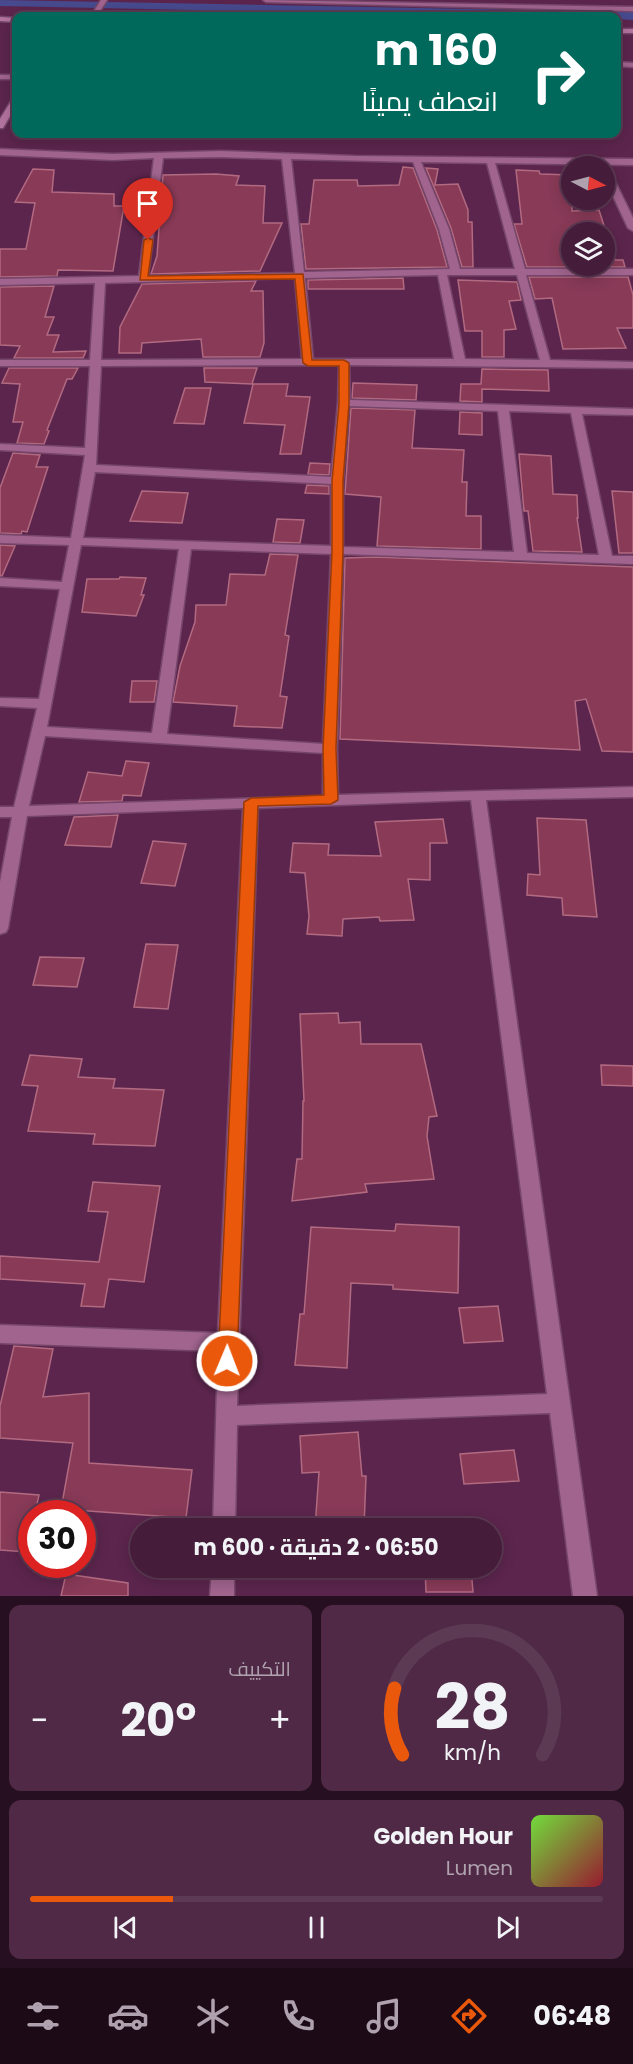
<!DOCTYPE html>
<html lang="ar">
<head>
<meta charset="utf-8">
<style>
	body { margin:0; font-family:Poppins,Cairo,sans-serif; background:#4f2945; color:#f1f3f6; direction:rtl; height:100vh; display:flex; flex-direction:column; font-size:22px; white-space:nowrap }
	* { box-sizing:border-box; margin:0 }
	p { font-size:20px; color:#b0a1af }
	.icon { flex:none; width:33px; height:33px; fill:none; stroke:currentColor; stroke-width:2; stroke-linecap:round; stroke-linejoin:round }
	.map { position:relative; height:1596px; overflow:hidden; direction:ltr }
	.side { display:flex; flex-direction:column; gap:9px; padding:9px; background:#260f20; flex:1 }
	.side>* { flex:none }
	.guide { position:absolute; left:12px; top:12px; width:609px; height:126px; border-radius:12px; box-shadow:0 3px 15px #0003,0 0 0 2px #5d3a54; direction:rtl; background:#00695c; color:#fff; overflow:hidden }
	.needle { width:39px; rotate:96deg }
	.controls { position:absolute; left:561px; top:156px; display:grid; gap:12px }
	.controls a { display:grid; place-items:center; width:54px; height:54px; border-radius:50%; background:#451c3a; box-shadow:0 3px 15px #0003,0 0 0 2px #5d3a54; font-size:30px }
	.speed { position:absolute; left:18px; top:1500px; display:flex; gap:12px; font-size:30px; font-weight:700; text-align:center }
	.speed>* { display:grid; place-content:center; width:78px; height:78px; border-radius:50%; background:#451c3a; box-shadow:0 3px 15px #0003,0 0 0 2px #5d3a54; line-height:1 }
	.speed .limit { border:9px solid #d22; background:#fff; color:#111 }
	.pin { position:absolute; display:grid; place-items:center; width:51px; height:51px; color:#fff; margin:-62px -26px; border-radius:50% 50% 50% 0; rotate:-45deg; box-shadow:0 0 6px #0007 }
	.pin .icon { rotate:45deg }
	.me { position:absolute; width:66px; margin:-33px; rotate:1deg; stroke-linejoin:round; filter:drop-shadow(0 0 4px #0008) }
	.turn { display:flex; align-items:center; gap:21px; height:126px; padding:0 24px; font-size:27px }
	.turn .icon { width:78px; height:78px; stroke-width:2.5 }
	.turn b { display:block; font-size:42px; line-height:51px }
	.big { font-size:45px; font-weight:700; line-height:1.1 }
	.side .tile { flex:1; display:flex; flex-direction:column; justify-content:center; gap:9px; min-width:0; padding:0 21px; border-radius:12px; background:#4f2945 }
	.side .dial { align-items:center; gap:0 }
	.dial svg { height:156px; overflow:visible; fill:none; stroke:#5d3a54; stroke-width:7; stroke-linecap:round; text-anchor:middle }
	.dial text { fill:#f1f3f6; stroke:none }
	.song { display:flex; align-items:center; gap:18px }
	.cover { width:72px; height:72px; border-radius:9px; background:linear-gradient(135deg,hsl(100 70% 55%),hsl(350 70% 35%)) }
	.played { height:6px; border-radius:3px; background:linear-gradient(90deg,#ea580c 25%,#5d3a54 25%) }
	.keys { display:flex; justify-content:space-around; direction:ltr }
	.heat { display:flex; justify-content:space-between; align-items:center; font-size:33px; direction:ltr }
	.side .tiles { flex:1; display:grid; gap:9px; grid-template-columns:1fr 1fr }
	.tile:last-child { grid-column:span 2 }
	.trip { position:absolute; left:130px; top:1518px; width:372px; height:60px; border-radius:30px; background:#451c3a; box-shadow:0 3px 15px #0003,0 0 0 2px #5d3a54; font-weight:700; line-height:60px; text-align:center; direction:rtl }
	.menu { display:flex; height:96px; justify-content:space-around; align-items:center; background:#1c0b17; color:#b0a1af }
	.menu .icon { width:42px; height:42px }
	.menu .on { color:#ea580c }
	.menu b { font-size:27px; color:#f1f3f6 }
	.map>svg:first-child { display:block }
</style>
</head>
<body>
<div class="map">
<svg width="633" height="1596" viewBox="0 0 633 1596">
	<rect width="100%" height="100%" fill="#5c254d"/>
	<g fill="none" stroke-linecap="round" stroke-linejoin="round">
		<path fill="#474a8e" fill-rule="evenodd" d="M0,0l633,12v8l-17,-1v-3h-134l-482,-10z"/>
	</g>
	<path fill="#883a57" stroke="#b26a81" stroke-width="1.5" fill-rule="evenodd" d="M403,167l10,1 24,62 10,37 -141,2 -5,-45h8l5,-44h43l1,6 41,-1z
		M426,168l12,1 -3,16 23,-1 10,26v12h4l1,45h-11l-11,-39z
		M33,169l21,1 -2,22 62,2v12h10l-11,65 -55,-1 -1,6 -57,1v-28h26l9,-46 -20,-1z
		M516,170l23,1 1,3 32,1v36l27,-1 16,50h8l2,7h-98l-13,-43h8zM572,232h32v34h-32z
		M216,174l23,2 -3,9 29,1 -2,37h19l-22,48 -109,3 6,-18 6,-81z
		M529,277h99l5,18v33h-16l9,20 -63,1 -11,-51 -17,1z
		M403,278l1,11h-96v-9z
		M458,280l59,2 4,18 -12,1 7,28 -12,1v27h-22v-26h-17z
		M256,281l-5,10h12l1,52 -4,14h-57l-2,-18 -59,4 -1,10h-22l1,-26 22,-43z
		M54,286l-9,31h9l-7,18h12l-6,17 33,-1 -3,7h-69l6,-12 -20,-1v-58z
		M9,368h69l-6,11h-5l-20,51 2,1 -5,13 -27,-1 6,-21h-10l7,-38 -18,-1z
		M204,368h53l-5,16 -47,-2z
		M482,369l66,1 1,21 -67,-2v13l-22,-1 1,-17h20z
		M353,383l64,2 -1,15 -64,-2z
		M253,384h35l-2,12 24,1 -9,57h-21l5,-29 -41,-2z
		M185,388h26l-7,36 -30,-1z
		M351,408l64,2 -3,38 52,2 -2,32h5l-1,34h15v33l-104,-3 4,-49 -36,-3z
		M460,412l22,1v22l-23,-1z
		M13,453l27,2 -4,12h12l-21,65 -5,-1 -1,3 -21,-1v-45z
		M519,454l32,2 2,38 24,1 1,23h-1l5,34 -49,-1 -5,-40h-4z
		M310,463l20,1 -1,11 -21,-1z
		M307,485l22,1v8l-24,-1z
		M142,491l46,2 -6,30 -52,-2z
		M612,491l21,1v61h-14z
		M277,519l27,1 -4,23 -27,-1z
		M0,545l15,1 -13,30h-2z
		M270,554l28,1 -13,80 4,1 -9,60 7,1 -5,31 -48,-2 3,-20 -64,-4 7,-36 15,-44 1,-17h30l4,-31 35,1z
		M376,557l257,10v185l-31,-1 -16,-52 -11,2 5,49 -240,-11 5,-181z
		M120,577l26,1 -5,17h3l-8,21 -54,-4 5,-33h32z
		M132,681h25l-3,21h-24z
		M126,761l23,2 -8,33 -18,-1 -1,6 -43,1 9,-30 34,4z
		M118,815l-7,32 -46,-2 9,-28z
		M537,818l49,2 11,97 -34,-2 -1,-17 -35,-3 1,-21 12,1z
		M443,819l4,24h-17v37l-22,-1 6,41 -34,1 -1,-4 -36,2 -1,17 -35,-2 2,-18 -4,-43 -15,-1 3,-29 36,1 -1,11 53,1 -6,-34z
		M153,841l33,3 -11,42 -34,-3z
		M146,944l32,1 -10,64 -34,-2z
		M40,957l44,1 -7,29 -44,-2z
		M338,1013l1,10 21,-1 1,22h60l16,72 -8,1 -2,19 7,43 -69,5 2,8 -75,9 5,-42h5l1,-58h1l-4,-87z
		M30,1055l52,4 -4,18 37,2 -2,9 51,2 -9,56 -62,-2 2,-10 -67,-3 10,-45 -16,-1z
		M601,1065l32,1v20l-31,-1z
		M93,1182l67,4 -16,96 -35,-3 -5,28 -23,-1 4,-22 -85,-5v-23l99,6 9,-50 -20,-1z
		M396,1224l63,3 -1,66 -65,-4v-4l-42,-2 -4,85 -52,-3 5,-51h4l7,-87 84,4z
		M498,1306l5,35 -39,2 -5,-35z
		M14,1346l39,3 -10,48 46,-4v70l103,7 -6,48 -125,-9 12,-66 -73,-5v-32z
		M358,1432l4,44h4l-2,52h-49l4,-56 -17,1 -2,-37z
		M514,1450l5,31 -55,3 -4,-30z
		M0,1492l39,3 -4,19h-3v17l-5,21 -27,-2z
		M425,1568h46l2,24h-47z
		M66,1574l62,9v13h-67z"/>
	<g fill="none" stroke-linecap="round" stroke-linejoin="round">
		<defs>
			<path id="street" d="M101,0h6l-10,16h-6z
				M263,0l370,7v4l-367,-9z
				M616,62l17,1v4l-17,-1z
				M0,75h16v4h-16z
				M0,149l113,5 108,-3 134,5 278,3v6l-138,-2 30,106h108v6h-107l24,85 83,2v6l-284,-3 1,35 283,9v6l-51,-1 30,142h21v8l-290,-10 -6,195 1,46 295,-8v10l-147,3 111,796h-24l-23,-183 -313,12 -2,103h-22l5,-177 -218,-8v-18l218,8 25,-525 -216,8 -19,112 -2,4 -6,2v-52l12,-65h-12v-10h14l23,-99 -37,-2v-8l39,1 21,-110 -60,-3v-8l62,4 7,-37 -69,-2v-8l71,3 14,-83 -85,-5v-6l85,4 5,-82h-90v-6h90l5,-77 -95,2v-6l139,-3 15,-118 -41,2 -113,-5zM221,157l61,2 13,114 -147,3 15,-118zM291,159l122,3 26,67 11,40 -146,3zM421,162l66,1 28,106h-55l-11,-40zM438,275l16,84h-141l-8,-81zM447,275h70l23,85 -75,-1zM295,278l7,81 -201,1 4,-77zM339,365l-1,38 -7,74 -235,-12 5,-99zM349,406l149,5 16,141 -171,-5v-66zM509,411l62,2 28,142 -72,-2zM95,472l236,12v62l-248,-8zM81,545l98,4 -27,184 -105,-6zM191,549l140,5 -8,190 -156,-10zM45,736l278,17v43l-294,10zM471,800l76,594 -310,12 21,-598z
				M604,164l4,3 25,51v13l-5,-3 -24,-51v-11h-4z
				M212,1568h22v28h-24z"/>
			<path id="secondary" d="M0,17l16,1v4l-16,-1z
				M616,29h17v4h-17z
				M13,98h3v8l-13,22h-3v-9z"/>
		</defs>
		<use href="#street" stroke="#76466a" stroke-width="3"/>
		<use href="#secondary" stroke="#76466a" stroke-width="3"/>
		<use href="#street" fill="#a1648e" fill-rule="evenodd"/>
		<use href="#secondary" fill="#b474a0" fill-rule="evenodd"/>
	</g>
	<path fill="#ea580c" stroke="#983908" stroke-width="1.5" d="M148,238l5,2 -5,36 155,-2 9,86h32l5,3v41l-6,77v70l-7,198 2,51 -7,4 -73,2 -21,555 -3,6 -7,2 -6,-2 -3,-6 26,-559 7,-4 73,-3 -1,-46 9,-198v-70l7,-77v-38h-31l-5,-3 -8,-84 -155,1 4,-40z"/>
</svg>
<div class="controls">
<a><svg class="needle" viewBox="-14 -14 28 28"><path d="M0-13l5 13h-10z" fill="#e53935"/><path d="M0 13l5-13h-10z" fill="#b0a1af"/></svg></a>
<a><svg class="icon" aria-label="layers" viewBox="0 0 24 24"><path d="M12 4l9 5-9 5-9-5zM3 14l9 5 9-5"/></svg></a>
</div>
<div class="speed"><div class="limit">30</div></div>
<div class="pin" style="left:148px;top:240px;background:#d93025"><svg class="icon" aria-label="arrive" viewBox="0 0 24 24"><path d="M6 21V4h12l-3 4 3 4H6"/></svg></div>
<svg class="me" style="left:227px;top:1361px" viewBox="-20 -20 40 40"><circle r="17" fill="#ea580c" stroke="#fff" stroke-width="3"/><path d="M0-11L8 9 0 5-8 9z" fill="#fff"/></svg>
<div class="trip">06:50 · 2 دقيقة · 600 m</div>
<div class="guide">
<div class="turn"><svg class="icon" aria-label="right" viewBox="0 0 24 24"><path d="M7 20v-9h11M14 6l5 5-5 5"/></svg><div><b>160 m</b>انعطف يمينًا</div></div>
</div>
</div>
<section class="side">
<div class="tiles">
<div class="tile dial"><svg viewBox="0 0 100 80">
<path d="M14 69A42 42 0 1 1 86 69"/>
<path d="M14 69A42 42 0 0 1 10 35" stroke="#ea580c"/>
<text x="50" y="56" font-size="32" font-weight="700">28</text>
<text x="50" y="72" font-size="11">km/h</text>
</svg></div>
<div class="tile"><p>التكييف</p>
<div class="heat"><a>−</a><b class="big">20°</b><a>+</a></div>
</div>
<div class="tile">
<div class="song"><i class="cover"></i><div><b>Golden Hour</b><p>Lumen</p></div></div>
<div class="played"></div>
<div class="keys"><svg class="icon" aria-label="previous" viewBox="0 0 24 24"><path d="M18 5L8 12l10 7zM5 5v14"/></svg><svg class="icon" aria-label="pause" viewBox="0 0 24 24"><path d="M8 5v14M16 5v14"/></svg><svg class="icon" aria-label="next" viewBox="0 0 24 24"><path d="M6 5l10 7-10 7zM19 5v14"/></svg></div>
</div>
</div>
</section>
<nav class="menu">
<b>06:48</b>
<svg class="icon on" aria-label="directions" viewBox="0 0 24 24"><path d="M12 3l9 9-9 9-9-9zM9 14v-3h6M13 9l2 2-2 2"/></svg>
<svg class="icon" aria-label="music" viewBox="0 0 24 24"><path d="M9 18V5l10-2v13"/><circle cx="6" cy="18" r="3"/><circle cx="16" cy="16" r="3"/></svg>
<svg class="icon" aria-label="phone" viewBox="0 0 24 24"><path d="M5 4h4l2 5-3 2q2 4 5 5l2-3 5 2v4C11 20 4 13 5 4z"/></svg>
<svg class="icon" aria-label="climate" viewBox="0 0 24 24"><path d="M12 3v18M4 7l16 10M4 17L20 7"/></svg>
<svg class="icon" aria-label="car" viewBox="0 0 24 24"><path d="M5 17H2v-5l4-1 3-4h7l3 4 3 1v5h-3M9 17h6M6 11h13"/><circle cx="7" cy="17" r="2"/><circle cx="17" cy="17" r="2"/></svg>
<svg class="icon" aria-label="filters" viewBox="0 0 24 24"><path d="M4 7h16M4 17h16"/><circle cx="9" cy="7" r="2"/><circle cx="15" cy="17" r="2"/></svg>
</nav>
</body>
</html>
